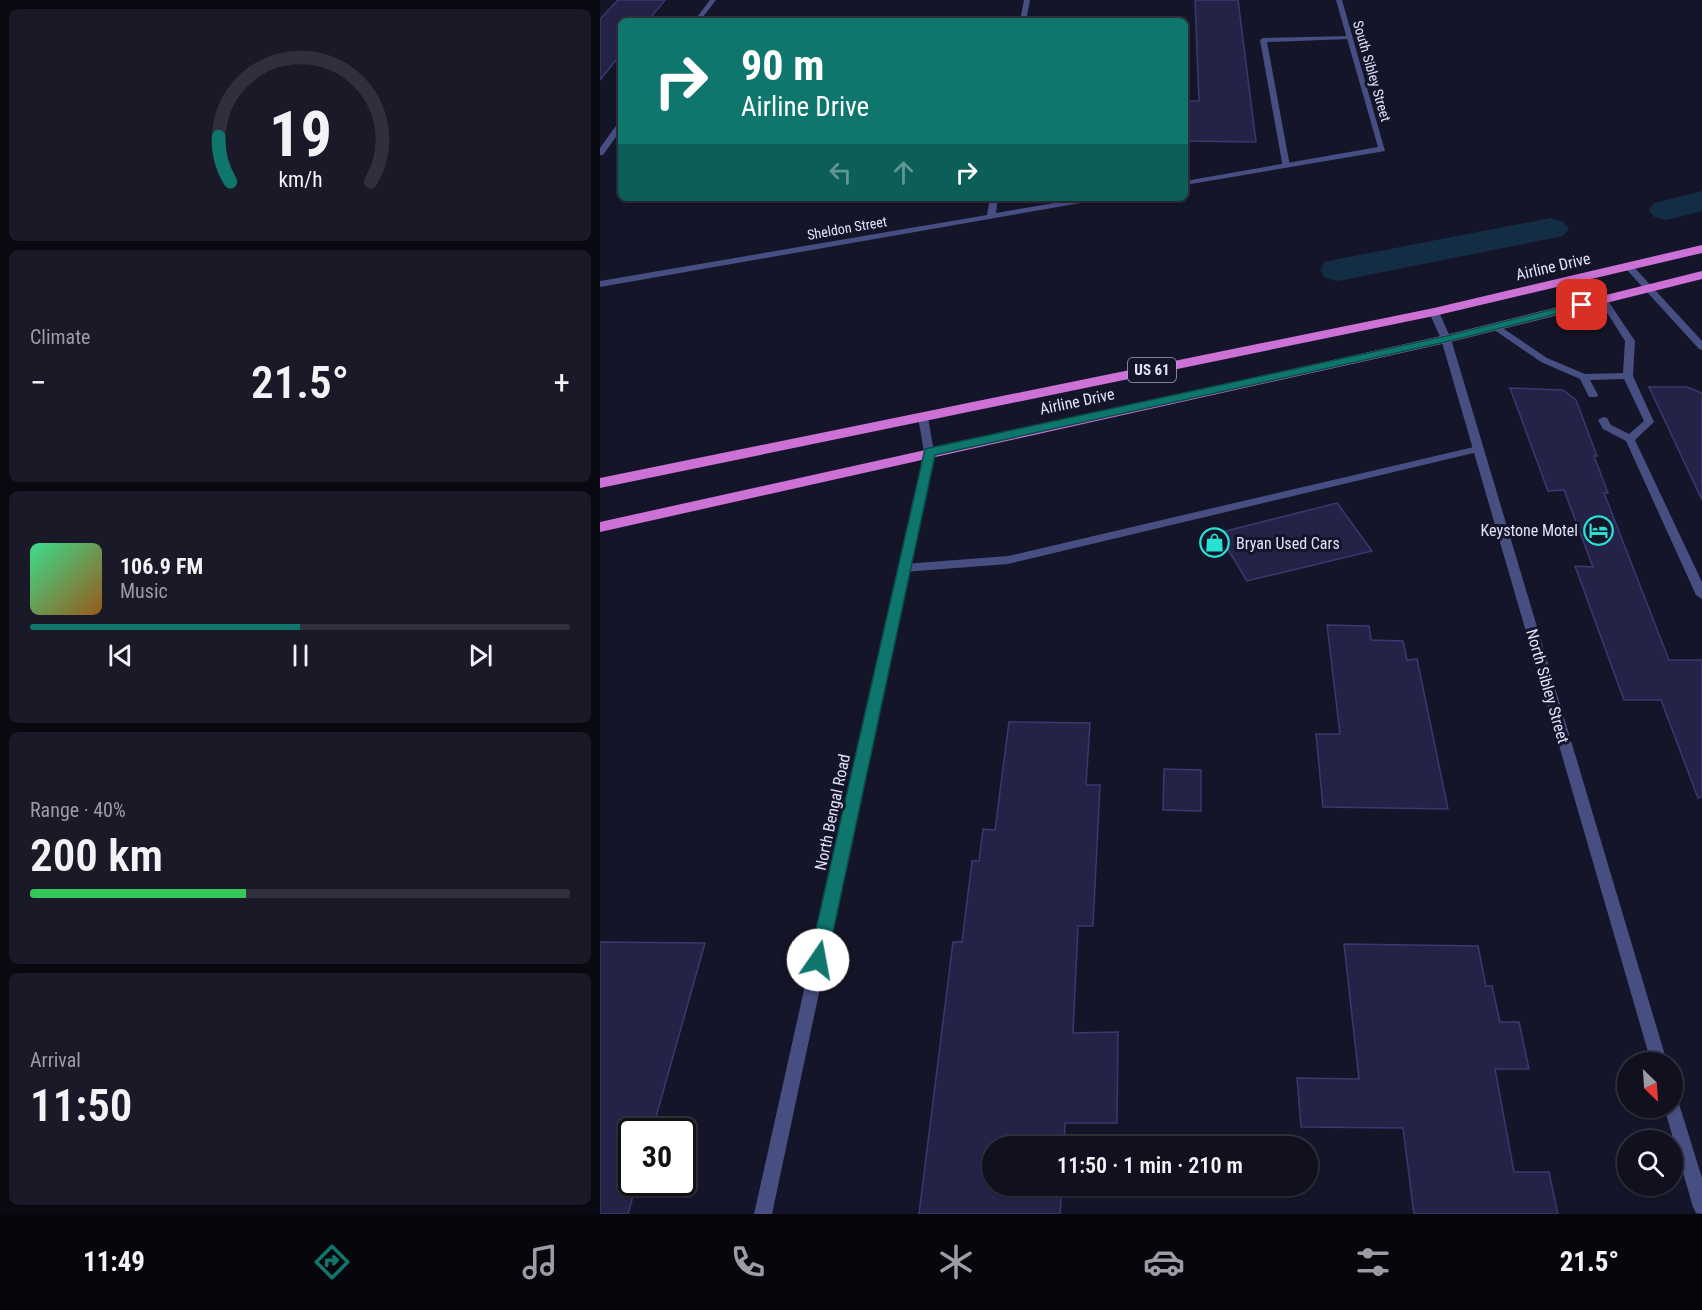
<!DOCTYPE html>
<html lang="en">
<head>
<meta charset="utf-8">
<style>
	body { margin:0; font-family:"Roboto Condensed",sans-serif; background:#191928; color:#f1f3f6; height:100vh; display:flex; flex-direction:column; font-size:22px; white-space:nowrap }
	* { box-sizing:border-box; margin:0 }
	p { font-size:20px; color:#9c9da4 }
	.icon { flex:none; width:33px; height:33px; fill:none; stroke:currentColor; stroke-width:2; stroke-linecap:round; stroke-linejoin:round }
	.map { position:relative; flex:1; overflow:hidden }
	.side { display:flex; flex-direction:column; gap:9px; padding:9px; background:#090911; width:600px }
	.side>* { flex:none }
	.top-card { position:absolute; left:18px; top:18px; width:570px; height:183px; border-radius:9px; box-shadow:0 2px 4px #0004,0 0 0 2px #30303d; background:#0f766e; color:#fff; overflow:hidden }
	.needle { width:39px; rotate:155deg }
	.tools { position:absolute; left:1017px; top:1052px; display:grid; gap:12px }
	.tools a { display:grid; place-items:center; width:66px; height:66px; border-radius:50%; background:#10101f; box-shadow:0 2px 4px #0004,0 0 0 2px #30303d; font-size:30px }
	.speed { position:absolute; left:18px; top:1118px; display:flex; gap:12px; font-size:30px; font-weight:700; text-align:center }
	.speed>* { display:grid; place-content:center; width:78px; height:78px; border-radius:50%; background:#10101f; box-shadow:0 2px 4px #0004,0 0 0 2px #30303d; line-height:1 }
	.speed .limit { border:3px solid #111; border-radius:9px; background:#fff; color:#111 }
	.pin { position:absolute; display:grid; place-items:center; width:51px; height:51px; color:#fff; margin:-26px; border-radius:12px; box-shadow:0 3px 9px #0006 }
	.me { position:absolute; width:66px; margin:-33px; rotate:12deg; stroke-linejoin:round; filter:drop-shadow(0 0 4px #0008) }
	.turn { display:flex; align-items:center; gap:21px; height:126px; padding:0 24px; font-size:27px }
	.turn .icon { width:78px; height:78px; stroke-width:2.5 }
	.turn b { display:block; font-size:42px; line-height:51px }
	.lanes { display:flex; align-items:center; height:57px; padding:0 24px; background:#0003; justify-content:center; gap:30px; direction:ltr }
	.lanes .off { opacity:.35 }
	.big { font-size:45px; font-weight:600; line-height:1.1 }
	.side .card { flex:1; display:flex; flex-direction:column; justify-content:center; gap:9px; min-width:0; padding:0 21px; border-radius:9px; background:#191928 }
	.side .dial { align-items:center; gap:0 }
	.dial svg { height:156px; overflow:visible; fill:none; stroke:#30303d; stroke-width:7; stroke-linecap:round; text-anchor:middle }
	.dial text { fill:#f1f3f6; stroke:none }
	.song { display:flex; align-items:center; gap:18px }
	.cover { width:72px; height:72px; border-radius:9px; background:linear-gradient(135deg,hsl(150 70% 55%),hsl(30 70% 35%)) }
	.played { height:6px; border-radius:3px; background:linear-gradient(90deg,#0f766e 50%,#30303d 50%) }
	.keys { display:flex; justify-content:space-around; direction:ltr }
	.heat { display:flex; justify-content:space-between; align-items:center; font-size:33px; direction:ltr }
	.charge { height:9px; border-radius:4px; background:linear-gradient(90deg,#34c759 40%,#30303d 0) }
	.trip { position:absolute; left:382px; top:1136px; width:336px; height:60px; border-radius:30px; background:#10101f; box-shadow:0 2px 4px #0004,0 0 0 2px #30303d; font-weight:600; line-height:60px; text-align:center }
	.tab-bar { display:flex; height:96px; justify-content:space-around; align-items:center; background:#06060c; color:#9c9da4 }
	.tab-bar .icon { width:42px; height:42px }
	.tab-bar .active { color:#0f766e }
	.tab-bar b { font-size:27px; color:#f1f3f6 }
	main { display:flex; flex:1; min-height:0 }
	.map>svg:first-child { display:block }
</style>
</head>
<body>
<main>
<section class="side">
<div class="card dial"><svg viewBox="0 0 100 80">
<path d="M14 69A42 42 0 1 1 86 69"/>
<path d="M14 69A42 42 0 0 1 8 46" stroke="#0f766e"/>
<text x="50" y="56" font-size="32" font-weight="700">19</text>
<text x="50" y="72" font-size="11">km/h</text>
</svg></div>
<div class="card"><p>Climate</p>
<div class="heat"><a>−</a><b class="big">21.5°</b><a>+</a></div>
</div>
<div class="card">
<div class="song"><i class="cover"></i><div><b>106.9 FM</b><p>Music</p></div></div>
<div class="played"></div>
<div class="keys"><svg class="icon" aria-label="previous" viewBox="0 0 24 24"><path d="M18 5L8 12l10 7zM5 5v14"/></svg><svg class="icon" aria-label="pause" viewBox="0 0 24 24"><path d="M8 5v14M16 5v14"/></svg><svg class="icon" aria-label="next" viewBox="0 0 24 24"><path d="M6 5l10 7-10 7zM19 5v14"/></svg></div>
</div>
<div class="card"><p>Range · 40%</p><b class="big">200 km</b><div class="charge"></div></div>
<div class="card"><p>Arrival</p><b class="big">11:50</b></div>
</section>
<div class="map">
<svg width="1102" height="1214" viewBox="0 0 1102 1214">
	<rect width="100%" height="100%" fill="#151529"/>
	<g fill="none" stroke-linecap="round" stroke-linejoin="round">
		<path fill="#132d44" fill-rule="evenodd" d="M1102,191v20l-36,9 -12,-3 -5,-7 5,-7z
			M951,218l12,4 6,7 -6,7 -225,45 -13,-3 -5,-8 5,-8 13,-3z"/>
	</g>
	<path fill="#242347" stroke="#3a3870" stroke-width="1.5" d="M18,0h47l-17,21h-27v33l-21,26v-61z
		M595,0h43l18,142 -71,-1v-40h14z
		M1049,387h38l15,6v107z
		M910,388l53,2 13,10 21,56h-3l14,37h-4l65,167h33v137l-4,1 -37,-98h-37l-49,-134 18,1 -29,-77 -16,1z
		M737,503l35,48 -125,30 -29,-48z
		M727,625l42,1 2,14 32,1 4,19 10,-1 31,150 -125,-2 -7,-73h24z
		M409,722l81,1 -4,62h14l-7,141h-15l-5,107 45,-1 -1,91h-52l-1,23h-71v39h69l-2,29h-141l34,-272h9l10,-81h7l4,-32 12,1z
		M564,769l37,1v41l-38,-1z
		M0,942l105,1 -53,188h-20v51h5l-9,32h-28z
		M744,944l134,2 8,40h6l8,36h19l10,47h-34l19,103h35l9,42h-144l-11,-86 -102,-1 -4,-49 62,1z"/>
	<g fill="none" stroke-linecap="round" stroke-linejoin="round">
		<path fill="#464e82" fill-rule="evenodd" d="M751,36v2l-2,1 -82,3 23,124 -7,2 -23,-128 3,-2z
			M1003,297l3,1 29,43 -2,35 21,46 -19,18 67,142v17l-6,-4 -70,-154 -23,-12 -5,-9 5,-3 4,1 4,7 18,9 15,-13 -20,-42 -34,1 8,15 -1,2h-8l-9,-18 -39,-17 -51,-35 5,-3 3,1 49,33 38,16 38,-1 2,-32 -26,-41z
			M878,446l4,1 1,2 -1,2 -474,113 -104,8 -6,-4 6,-4 104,-8z"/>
		<path fill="#464e82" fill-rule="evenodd" d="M110,0h6l-16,21h-6z
			M424,0h6l-4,21h-6z
			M736,0h6l43,151 -200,34v-4l193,-34z
			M18,123h3v7l-18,25h-3v-7z
			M390,198h8l-2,15 88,-15h18l-4,2 -498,87v-6l387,-66z
			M1029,264l3,1 70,76v9l-3,-1 -73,-80 -1,-2z
			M834,309l5,3 12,27 216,723h-16l-210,-723 -12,-27z
			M323,414l5,3 6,35 -162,762h-18l170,-762 -6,-35z
			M1072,1099l6,2 2,6 22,71v36l-6,-1 -3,-6 -29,-100h8z"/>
		<path fill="#cc71d6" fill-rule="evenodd" d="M1102,245v8l-268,63 -834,172v-10l834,-170z
			M1102,271v8l-256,64 -846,189v-10l846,-187z"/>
	</g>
	<path fill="#0f766e" stroke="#0a4d48" stroke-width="1.5" d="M982,302l3,1v4l-139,35 -511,113 -108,505 -3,6 -6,2 -6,-2 -3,-6 116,-511 521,-113z"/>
	<defs>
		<symbol id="hotel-ring" viewBox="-11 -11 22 22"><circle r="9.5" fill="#151529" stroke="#26e1d4" stroke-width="1.5"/><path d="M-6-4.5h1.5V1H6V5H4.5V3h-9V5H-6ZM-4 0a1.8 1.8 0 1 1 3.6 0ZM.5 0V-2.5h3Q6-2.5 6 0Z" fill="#26e1d4"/></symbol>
		<symbol id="shop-ring" viewBox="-11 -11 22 22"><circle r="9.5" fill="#151529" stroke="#26e1d4" stroke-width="1.5"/><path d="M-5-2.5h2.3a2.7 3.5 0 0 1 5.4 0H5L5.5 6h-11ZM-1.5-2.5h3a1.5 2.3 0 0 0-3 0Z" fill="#26e1d4"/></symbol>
	</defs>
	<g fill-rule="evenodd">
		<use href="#hotel-ring" x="982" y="514" width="33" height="33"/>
		<use href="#shop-ring" x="598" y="526" width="33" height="33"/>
	</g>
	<g text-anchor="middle" stroke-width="6" stroke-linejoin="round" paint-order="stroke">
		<g font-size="14" fill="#e1e2fb" stroke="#151529">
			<text transform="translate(772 71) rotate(74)" y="5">South Sibley Street</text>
			<text transform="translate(247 228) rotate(-10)" y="5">Sheldon Street</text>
		</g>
		<rect fill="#151529" stroke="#a4a4bc" stroke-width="1.5" x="528" y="358" width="48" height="24" rx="4.5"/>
		<g font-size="15" font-weight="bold" fill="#e1e2fb">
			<text x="552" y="375">US 61</text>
		</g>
		<g font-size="16" fill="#e1e2fb" stroke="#151529">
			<text transform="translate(953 266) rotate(-13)" y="6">Airline Drive</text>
			<text transform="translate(477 401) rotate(-12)" y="6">Airline Drive</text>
			<text transform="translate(948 686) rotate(74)" y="6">North Sibley Street</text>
			<text transform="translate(232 812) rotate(-78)" y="6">North Bengal Road</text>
		</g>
		<g font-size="16" fill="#e1e2fb" stroke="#151529" text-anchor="end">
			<text x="978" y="536">Keystone Motel</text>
			<text x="636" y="549" text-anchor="start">Bryan Used Cars</text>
		</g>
	</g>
</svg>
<div class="tools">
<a><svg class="needle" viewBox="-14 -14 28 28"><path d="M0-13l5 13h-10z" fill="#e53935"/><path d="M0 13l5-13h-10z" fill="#9c9da4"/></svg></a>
<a><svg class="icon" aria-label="search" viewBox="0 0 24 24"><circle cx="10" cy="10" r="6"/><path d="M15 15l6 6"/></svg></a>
</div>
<div class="speed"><div class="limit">30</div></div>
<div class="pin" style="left:982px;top:305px;background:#d93025"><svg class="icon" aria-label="arrive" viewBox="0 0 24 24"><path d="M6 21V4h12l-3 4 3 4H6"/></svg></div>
<svg class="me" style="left:218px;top:960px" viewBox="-20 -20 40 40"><circle r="19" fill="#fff"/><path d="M0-13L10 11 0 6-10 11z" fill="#0f766e"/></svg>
<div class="trip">11:50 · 1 min · 210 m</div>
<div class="top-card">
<div class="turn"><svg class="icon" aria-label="right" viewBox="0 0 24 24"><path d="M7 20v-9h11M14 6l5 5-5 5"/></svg><div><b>90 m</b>Airline Drive</div></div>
<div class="lanes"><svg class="icon off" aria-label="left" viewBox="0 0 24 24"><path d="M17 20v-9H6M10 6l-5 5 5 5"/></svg><svg class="icon off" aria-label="ahead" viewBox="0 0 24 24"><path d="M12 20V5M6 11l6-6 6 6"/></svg><svg class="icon" aria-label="right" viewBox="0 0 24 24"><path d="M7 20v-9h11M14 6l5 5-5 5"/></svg></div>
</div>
</div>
</main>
<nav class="tab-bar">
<b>11:49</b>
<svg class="icon active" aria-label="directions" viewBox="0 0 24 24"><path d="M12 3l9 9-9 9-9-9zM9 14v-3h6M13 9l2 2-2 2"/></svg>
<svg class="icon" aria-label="music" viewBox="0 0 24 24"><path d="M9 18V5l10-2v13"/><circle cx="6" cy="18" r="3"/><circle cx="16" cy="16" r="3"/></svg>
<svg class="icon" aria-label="phone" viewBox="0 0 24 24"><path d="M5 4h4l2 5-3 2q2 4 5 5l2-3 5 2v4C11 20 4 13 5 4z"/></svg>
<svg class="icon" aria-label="climate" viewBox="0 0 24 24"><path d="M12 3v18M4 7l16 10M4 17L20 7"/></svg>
<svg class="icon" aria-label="car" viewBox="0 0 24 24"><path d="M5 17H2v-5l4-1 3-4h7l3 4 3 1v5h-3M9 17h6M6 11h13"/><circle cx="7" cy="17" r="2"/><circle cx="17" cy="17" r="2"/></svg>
<svg class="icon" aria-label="filters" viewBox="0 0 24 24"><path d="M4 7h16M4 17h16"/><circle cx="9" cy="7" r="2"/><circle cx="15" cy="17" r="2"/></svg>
<b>21.5°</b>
</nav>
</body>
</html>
